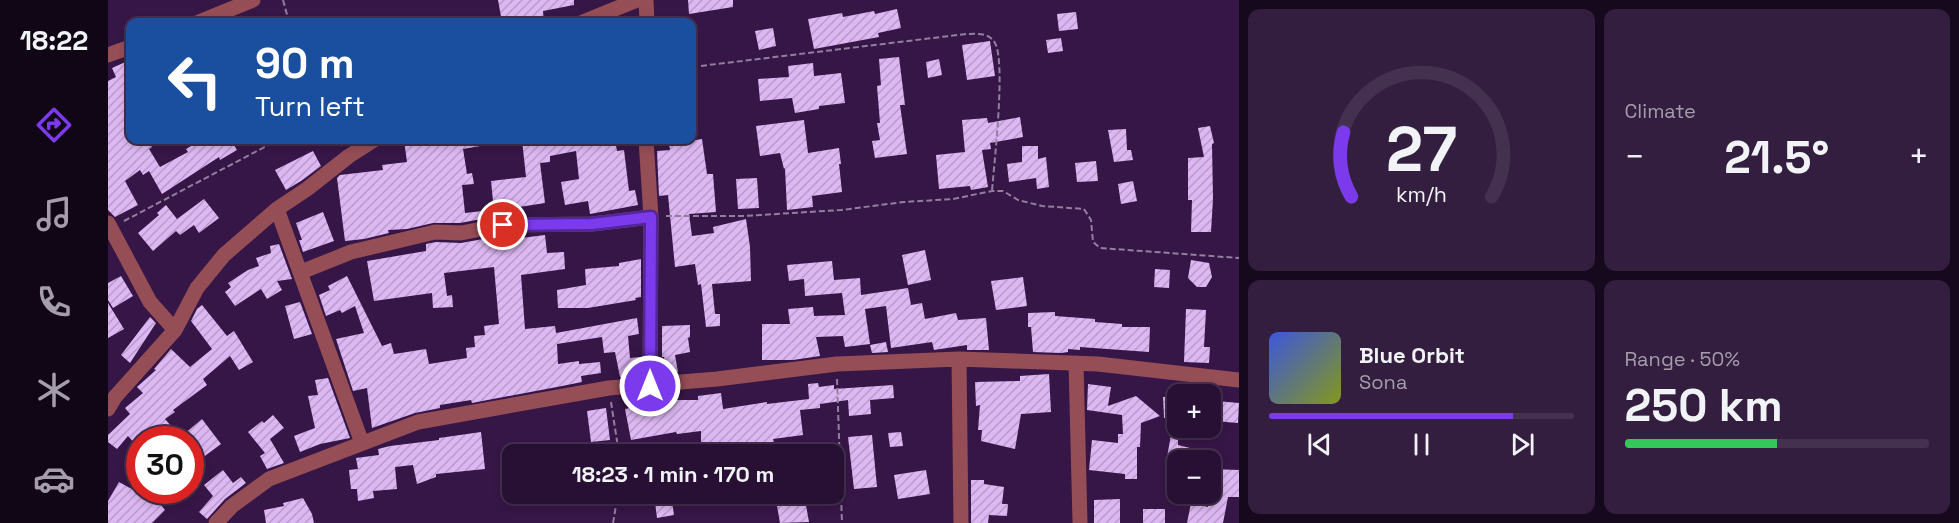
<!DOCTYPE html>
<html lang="en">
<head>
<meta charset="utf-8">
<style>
	body { margin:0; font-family:"Space Grotesk",sans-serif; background:#341e40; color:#f1f3f6; height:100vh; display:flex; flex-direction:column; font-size:22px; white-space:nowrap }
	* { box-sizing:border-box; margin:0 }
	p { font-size:20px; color:#a59dac }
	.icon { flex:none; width:33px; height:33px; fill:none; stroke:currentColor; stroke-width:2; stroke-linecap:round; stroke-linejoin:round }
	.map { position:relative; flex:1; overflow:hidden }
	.drawer { display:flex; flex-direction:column; gap:9px; padding:9px; background:#16091d; width:720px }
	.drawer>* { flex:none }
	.banner { position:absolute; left:18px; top:18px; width:570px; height:126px; border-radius:12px; box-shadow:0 3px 9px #0003,0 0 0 2px #44304f; background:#1a4fa0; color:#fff; overflow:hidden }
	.buttons { position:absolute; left:1059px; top:384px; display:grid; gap:12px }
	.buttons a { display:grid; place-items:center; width:54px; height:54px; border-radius:12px; background:#281034; box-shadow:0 3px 9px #0003,0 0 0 2px #44304f; font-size:30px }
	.speed { position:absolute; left:18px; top:426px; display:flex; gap:12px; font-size:30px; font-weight:700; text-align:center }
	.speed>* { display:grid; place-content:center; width:78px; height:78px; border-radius:50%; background:#281034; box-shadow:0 3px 9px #0003,0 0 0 2px #44304f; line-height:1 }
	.speed .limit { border:9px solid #d22; background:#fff; color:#111 }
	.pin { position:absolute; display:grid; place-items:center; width:51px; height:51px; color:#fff; margin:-26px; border:3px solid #fff; border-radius:50%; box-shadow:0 2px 6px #0007 }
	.me { position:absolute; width:66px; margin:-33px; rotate:0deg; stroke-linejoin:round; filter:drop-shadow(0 0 4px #0008) }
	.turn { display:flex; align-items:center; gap:21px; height:126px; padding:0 30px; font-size:27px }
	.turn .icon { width:78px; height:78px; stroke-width:2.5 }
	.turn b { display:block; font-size:42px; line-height:51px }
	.big { font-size:45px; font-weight:700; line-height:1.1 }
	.drawer .card { flex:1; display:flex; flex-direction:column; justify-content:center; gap:9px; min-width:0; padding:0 21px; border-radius:12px; background:#341e40 }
	.drawer .dial { align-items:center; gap:0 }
	.dial svg { height:156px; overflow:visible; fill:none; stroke:#44304f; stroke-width:7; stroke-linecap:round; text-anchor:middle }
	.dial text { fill:#f1f3f6; stroke:none }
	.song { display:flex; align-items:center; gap:18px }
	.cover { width:72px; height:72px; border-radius:9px; background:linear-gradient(135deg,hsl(230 70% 55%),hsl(70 70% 35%)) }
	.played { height:6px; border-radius:3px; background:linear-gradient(90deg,#7c3aed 80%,#44304f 80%) }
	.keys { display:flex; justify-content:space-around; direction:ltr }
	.heat { display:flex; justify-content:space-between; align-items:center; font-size:33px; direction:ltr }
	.charge { height:9px; border-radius:4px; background:linear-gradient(90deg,#34c759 50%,#44304f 0) }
	.drawer .tiles { flex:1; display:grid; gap:9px; grid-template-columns:repeat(2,1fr) }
	.trip { position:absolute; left:394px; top:444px; width:342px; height:60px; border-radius:12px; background:#281034; box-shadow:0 3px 9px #0003,0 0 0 2px #44304f; font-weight:700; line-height:60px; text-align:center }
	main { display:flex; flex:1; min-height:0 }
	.dock { display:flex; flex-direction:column; width:108px; justify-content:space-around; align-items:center; background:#100615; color:#a59dac }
	.dock .icon { width:42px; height:42px }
	.dock .current { color:#7c3aed }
	.dock b { font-size:27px; color:#f1f3f6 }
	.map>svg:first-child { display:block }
</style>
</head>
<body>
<main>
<nav class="dock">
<b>18:22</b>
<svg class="icon current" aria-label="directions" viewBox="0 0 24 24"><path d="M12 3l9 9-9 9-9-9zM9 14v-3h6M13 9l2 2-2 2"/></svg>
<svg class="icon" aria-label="music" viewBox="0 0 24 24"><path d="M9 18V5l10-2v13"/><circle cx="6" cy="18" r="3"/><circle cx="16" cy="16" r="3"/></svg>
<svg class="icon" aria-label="phone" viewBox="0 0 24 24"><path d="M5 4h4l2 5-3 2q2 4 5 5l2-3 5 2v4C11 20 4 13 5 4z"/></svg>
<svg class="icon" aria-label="climate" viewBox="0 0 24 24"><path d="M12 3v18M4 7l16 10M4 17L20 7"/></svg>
<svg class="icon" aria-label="car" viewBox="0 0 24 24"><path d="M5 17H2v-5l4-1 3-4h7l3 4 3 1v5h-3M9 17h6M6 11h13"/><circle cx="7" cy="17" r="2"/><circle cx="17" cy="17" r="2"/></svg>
</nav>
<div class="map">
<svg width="1131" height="523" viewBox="0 0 1131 523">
	<defs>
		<pattern id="building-hatch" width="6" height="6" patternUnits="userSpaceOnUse" patternTransform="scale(1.5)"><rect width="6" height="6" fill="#ddb7f3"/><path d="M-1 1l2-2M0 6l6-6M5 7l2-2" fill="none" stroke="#b89bc9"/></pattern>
	</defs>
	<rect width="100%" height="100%" fill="#361646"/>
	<path fill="url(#building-hatch)" d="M390,0h76v5l-31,6 1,11h-42z
		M580,0h45v7l-44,7z
		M789,9l4,19 -23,5 1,4 -65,12 -6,-30 34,-6 1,4 31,-6 1,3z
		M968,12l2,17 -19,2 -2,-17z
		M665,28l3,18 -17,4 -4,-19z
		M953,38l2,13 -15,2 -2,-13z
		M882,41l5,35 -28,4 -5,-35z
		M791,57l6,48h-5l7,49 -32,4 -3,-17 8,-1 -3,-17h3l-3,-37 4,-1 -2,-26z
		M831,59l3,16 -14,3 -2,-16z
		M22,60v80h17l5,7 -3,2 11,18 28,-15 -2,-3 15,-9h30l6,10 -17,10 -1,-3 -57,37 -13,-23 -6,4 -3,-5 -15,11 13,24 -23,12 -7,-7v-129l8,-4 -4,-9z
		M705,63l1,13 27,-3 4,30 -26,3v3l-24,4 -3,-15 -32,3 -2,-22 31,-2 -1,-11z
		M912,117l3,20 -33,6 1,6 -9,1 6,37 -17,3 -1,-4 -31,3 -3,-34 29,-3 -3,-32 25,-2 1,5z
		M696,120l4,33 31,-5 2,16h-2l3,28 -30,4 1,11 -26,3 -2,-42 -1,1 -4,-16 -20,3 -4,-30z
		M1102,126l4,17 -2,1 1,55 -2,33h-20l1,-32h-4v-42l16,-1 -6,-29z
		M1018,129l1,21h4l2,10 -19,2 -6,-32z
		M594,139l5,35h6l3,38 -27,2 3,22 22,-3 -1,-6 33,-8 4,28 1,34 -39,3 3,30h5v12l-14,1 -5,-43 -3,1 -3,-21 -20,3 -7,-72 -9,1 -2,-45 13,-1 -1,-6z
		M296,140h82v5l-23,4 4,25 5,-1 2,11 -12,1 3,28 26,-3 1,7 -32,6h-27l-26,6 -19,1 1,3 -25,6 -19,2 -8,-63 3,-3 43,-5 -1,-5 25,-3z
		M414,140h93l2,11 7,-1 5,41 6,-1 3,15 -48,9 -2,-13 -23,4 -4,-23 18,-3 -3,-28 -26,5v6l-10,1 5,40 -51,8 -3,-30 35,-4z
		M914,146h16v13l8,-2 3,30 -12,2 -1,-11 -27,4 -2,-18 15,-2z
		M205,151l8,15 -20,15 -15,9 -11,-20z
		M988,161l2,20 -21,1 -2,-19z
		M649,178l2,30 -21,1 -2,-30z
		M1025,181l4,20 -16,3 -3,-20z
		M96,199l15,19 -20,15 -5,-8 -14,10 -4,-4 -23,20 -15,-18 21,-18 -2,-2 9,-8 11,14z
		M215,212l11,29 -31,11 -4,-12h3l-6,-17z
		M437,235l2,18 17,-1 1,17 -44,6 4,54 30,-3 1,7 81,-15 2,16 -11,2 2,22 10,-1v19l-20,1 -5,-25 -11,1 -2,-16 -45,7 1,20 21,-3v3l21,-2 1,11 -20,3 1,6 -25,5 -85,16 -1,-3 -31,5v3l-25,5 -43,15 -5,-40 -14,3 -17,-52 28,-6 -9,-27 -13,7 -2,-3 -14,6 -7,-21 11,-5 -2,-4 19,-10 14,28 -5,2 5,-2 21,42 9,-3 3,11 32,-5 3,15 38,-6 -1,-10 9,-1 -1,-11 11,-1 -1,-9 15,-2 -5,-57 -50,6 3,23 5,-1 1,12 -20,1 -1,-15 -58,8 -7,-40 59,-10v-7l10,-2 25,1 33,-6 1,2 18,-2v2z
		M171,244l13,35 -15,2 5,9 -15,9 -6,-10 -26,17 -10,-14 6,-5 -3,-4 20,-13 11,-4 -3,-8 15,-5 -1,-7z
		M817,250l6,30 -23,5 -6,-30z
		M533,259v38l-6,1 1,2 -48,8h-30l-1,-18 29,-5 -1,-16 34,-3v-3z
		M1083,260l18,3 3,14 -6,10h-9l-9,-9z
		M724,261l2,19 26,-2 1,17 47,-7 3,17 11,-2 3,16 31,-6 2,7 28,-2 3,32h-22v-5l-33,5 -2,-8 -41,6 -5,-42 -21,3 5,35 -25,3 -2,-11 -27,1 4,19 -27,4h-31v-36h28l-2,-15 25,-2 1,9 31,-1 -3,-22 -37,3 -1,-17 -15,2 -2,-16z
		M1047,269l15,1 -1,18 -15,-1z
		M13,276l12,20 -20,12 -5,-8v-17z
		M915,277l4,29 -31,4 -5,-29z
		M192,302l12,32 -18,5 -9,-33z
		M0,303l16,26 -16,9z
		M94,305l25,31 7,-5 19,31 -14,8 -9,-14 -27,23 4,6 -34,25 2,2 -10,7 13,15 -7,6h-10l-8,-9 -11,9h-2l-4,5 -8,-9 -11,13 -9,-7v-7l22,-21 -5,-6 18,-15 -6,-6 19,-17 -2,-1 17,-20 19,18 22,-18 -21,-28 6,-12z
		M1078,309l20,1 -2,37h6l-1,16 -25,-1z
		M947,312v4l40,3v3l27,2v3h28l-1,25 -69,-5v3l-12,-1v3l-7,1 -28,-1 -2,-25h-3v-14z
		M42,317l6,6 -26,40 -9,-8z
		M582,325v12l-2,1 2,14 -15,3 3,17 -11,1 -3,-16h-2v-31z
		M778,342l2,10 -16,1 -2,-8z
		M941,374l2,38 -30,2 -6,35 -34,-8 1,-11h-4l2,-25 -4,1 -1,-24 45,-1v-5z
		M220,378l22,60 -30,6 -20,8 -6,-16 21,-8 -7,-32 10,-1 -3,-15z
		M710,383l1,4 15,-2v4l59,-4 1,13 -24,2 1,14 -22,2 -1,-16 -28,4v4l-20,2 3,25 -30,4 1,3 -40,6v6h-10l-1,-4h-22v-19l-24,3 -1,-2 -45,8 -6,-31 41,-9h32v-4l23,-3 2,16 44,-7v2l42,-5 -1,-15z
		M980,384l23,3 -3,19 28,-10 24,20 -19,7 -1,24h-3v32h-12v-5l-36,-4 3,-30 26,3v-9h5l-1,-19 -35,-5z
		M1070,396v21l-14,1 -1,-21z
		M1108,401l23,2 -1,20 -24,-2z
		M498,408l4,32 -19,2 -4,-31z
		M165,415l11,13 -14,11 14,24 -17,6 -7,-13 5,-3 -17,-21 14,-11 2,2z
		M94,419l19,25 -31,23v-27h-3l-4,-5z
		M1064,429l6,1v15l12,3 -2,11 -10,-2v34l-13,-1 1,-27z
		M373,432l4,37 -49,5v3l-19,7 -4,-19 -18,2 2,22 -24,2 1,7 -16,3 -1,-12h-6l-2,-19 9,-1 -2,-11 23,-3 -1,-6 12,-3 49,-6v-2z
		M793,432l2,14 -13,1 -2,-14z
		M764,435l5,52 -23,2 -6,-52z
		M1102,469l29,1v27h-11l-5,26h-36l4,-20 17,4v-13h2z
		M115,470l10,13 8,-6 5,6 -21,16 -18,20 -8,-7 14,-16 -9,-11z
		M818,470l4,24 -32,5 -4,-24z
		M863,480h13v4l20,3 -2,17h6l-1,12 -18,-1 -1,8h-17z
		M11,482l42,23 4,5 -13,13h-44v-22z
		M46,490h28l-15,15z
		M546,494h17l3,21 -17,3z
		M667,494h29l5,28 -29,1z
		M195,498l9,16 2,9h-48l-2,-13 20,-4 -1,-3z
		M1012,499v24h-26v-23z
		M1035,509h22v14h-22z"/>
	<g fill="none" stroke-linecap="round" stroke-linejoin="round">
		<path stroke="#947ea0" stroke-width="2" stroke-dasharray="6 3" stroke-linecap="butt" d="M175,0l6,22
			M584,67l274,-33c10,0 23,-2 29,9 11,20 -1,121 -3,148
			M558,216h78l97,-6 63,-8 49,-3 39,-8h11l15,9 24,6 42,3 7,11 2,22 7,6 139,10
			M16,221l154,-81
			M729,379l5,144
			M503,402l8,52
			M505,523l5,-29"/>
		<path stroke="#954d56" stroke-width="15" d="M538,0l1,22
			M91,22l54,-22
			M475,22l54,-22
			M0,55l22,-8
			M538,140l5,77 -1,169
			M169,209l85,234
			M0,223l42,79 25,28
			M193,272l50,-20 84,-20 26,1 42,-8 89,-1 59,-7
			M851,359l2,164
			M968,363l4,160
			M0,409l7,-12 60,-67 22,-42 27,-33 53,-46 30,-20 42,-33 25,-16
			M108,523l16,-17 37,-27 149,-57 191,-34 108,-9 120,-15 122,-5 139,5 141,16"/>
	</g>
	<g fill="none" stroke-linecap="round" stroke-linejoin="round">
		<defs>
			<path id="route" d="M395,225l89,-1 59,-7 -1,169"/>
		</defs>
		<use href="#route" stroke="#51269a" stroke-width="15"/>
		<use href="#route" stroke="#7c3aed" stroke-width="10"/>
	</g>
</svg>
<div class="buttons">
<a>+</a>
<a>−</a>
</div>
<div class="speed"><div class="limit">30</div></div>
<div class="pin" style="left:395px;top:225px;background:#d93025"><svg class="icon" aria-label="arrive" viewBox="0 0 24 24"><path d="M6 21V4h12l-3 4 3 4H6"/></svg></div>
<svg class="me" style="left:542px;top:386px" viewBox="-20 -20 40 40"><circle r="17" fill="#7c3aed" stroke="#fff" stroke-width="3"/><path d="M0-11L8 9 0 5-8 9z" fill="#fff"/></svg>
<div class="trip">18:23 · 1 min · 170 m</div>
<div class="banner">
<div class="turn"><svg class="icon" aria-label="left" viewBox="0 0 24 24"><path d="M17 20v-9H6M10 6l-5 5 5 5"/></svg><div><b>90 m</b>Turn left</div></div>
</div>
</div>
<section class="drawer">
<div class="tiles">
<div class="card dial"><svg viewBox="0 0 100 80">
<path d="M14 69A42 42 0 1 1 86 69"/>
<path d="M14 69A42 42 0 0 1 10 36" stroke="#7c3aed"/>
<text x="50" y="56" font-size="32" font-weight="700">27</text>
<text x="50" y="72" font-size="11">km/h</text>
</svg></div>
<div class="card"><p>Climate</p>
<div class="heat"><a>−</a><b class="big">21.5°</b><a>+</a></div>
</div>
<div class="card">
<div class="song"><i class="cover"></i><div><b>Blue Orbit</b><p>Sona</p></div></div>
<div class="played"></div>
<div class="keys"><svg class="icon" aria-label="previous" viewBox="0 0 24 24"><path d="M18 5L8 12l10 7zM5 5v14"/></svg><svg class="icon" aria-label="pause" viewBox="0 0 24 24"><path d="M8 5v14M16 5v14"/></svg><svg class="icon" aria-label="next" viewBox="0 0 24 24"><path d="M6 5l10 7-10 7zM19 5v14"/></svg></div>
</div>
<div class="card"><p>Range · 50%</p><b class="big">250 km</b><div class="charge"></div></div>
</div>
</section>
</main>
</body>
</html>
